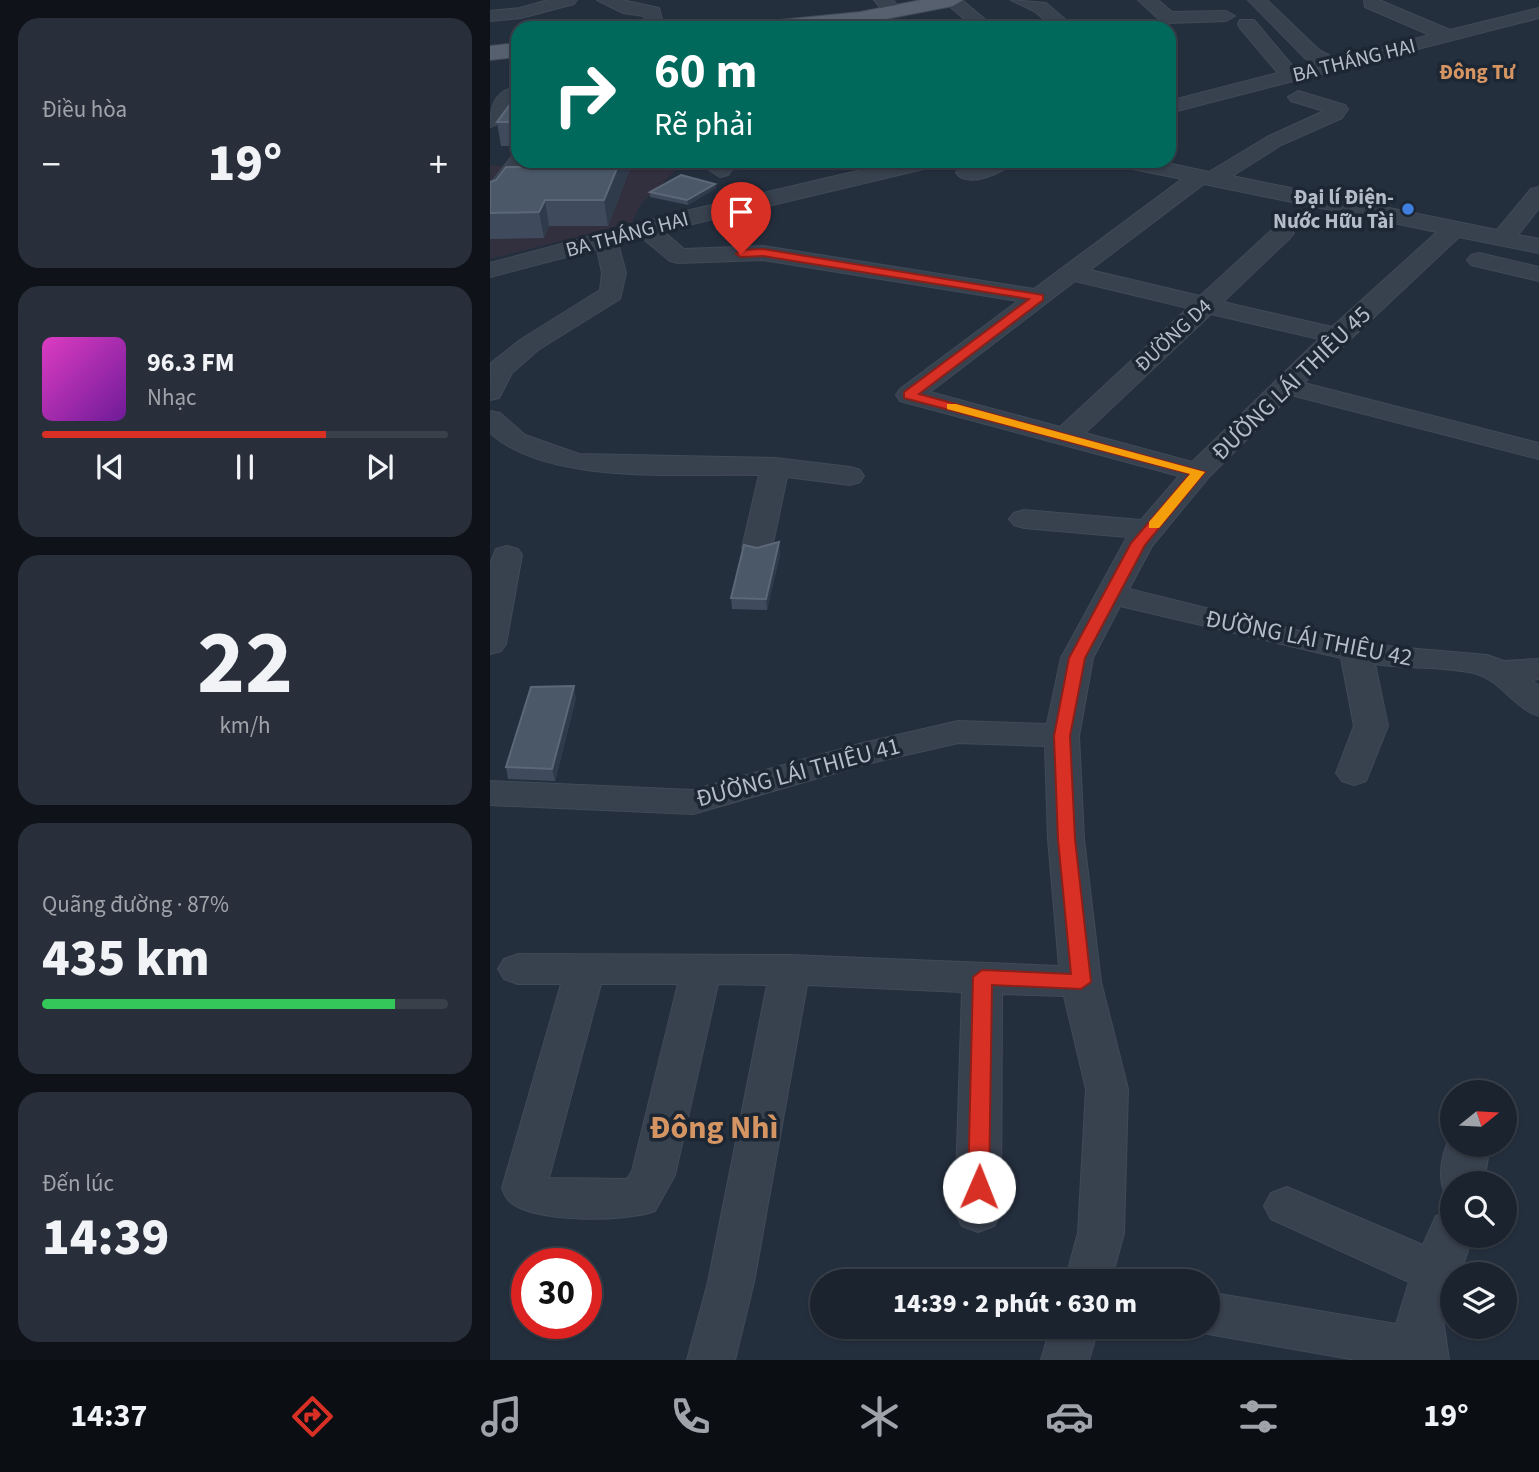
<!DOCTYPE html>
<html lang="vi">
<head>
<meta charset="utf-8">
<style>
	body { margin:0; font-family:"Source Sans 3",sans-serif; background:#282f3a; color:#f1f3f6; height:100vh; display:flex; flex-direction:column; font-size:26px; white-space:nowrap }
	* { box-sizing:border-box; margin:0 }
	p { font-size:23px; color:#a0a4aa }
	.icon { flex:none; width:38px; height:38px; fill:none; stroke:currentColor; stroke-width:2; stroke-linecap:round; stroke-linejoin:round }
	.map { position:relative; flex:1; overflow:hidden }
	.drawer { display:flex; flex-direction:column; gap:18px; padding:18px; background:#0f1319; width:490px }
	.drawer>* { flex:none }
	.banner { position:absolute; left:21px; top:21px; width:665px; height:147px; border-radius:21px; box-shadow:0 2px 5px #0004,0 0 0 2px #39404a; background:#00695c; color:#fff; overflow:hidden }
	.needle { width:46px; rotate:72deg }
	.fabs { position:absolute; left:950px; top:1080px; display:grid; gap:14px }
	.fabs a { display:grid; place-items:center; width:77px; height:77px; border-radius:50%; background:#1b232e; box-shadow:0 2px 5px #0004,0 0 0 2px #39404a; font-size:35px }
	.speed { position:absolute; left:21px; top:1248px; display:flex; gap:14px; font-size:35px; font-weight:700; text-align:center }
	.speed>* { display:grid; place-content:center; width:91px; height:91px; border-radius:50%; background:#1b232e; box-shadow:0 2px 5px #0004,0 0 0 2px #39404a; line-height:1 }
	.speed .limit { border:10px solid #d22; background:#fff; color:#111 }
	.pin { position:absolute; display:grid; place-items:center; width:60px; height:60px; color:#fff; margin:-72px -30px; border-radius:50% 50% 50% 0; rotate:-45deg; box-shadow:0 0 7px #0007 }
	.pin .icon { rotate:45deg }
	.me { position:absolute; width:77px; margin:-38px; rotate:1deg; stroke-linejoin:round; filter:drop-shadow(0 0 5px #0008) }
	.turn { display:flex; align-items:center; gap:24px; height:147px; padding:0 28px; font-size:32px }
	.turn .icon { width:91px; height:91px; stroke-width:2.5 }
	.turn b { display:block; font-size:49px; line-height:60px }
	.big { font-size:52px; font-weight:800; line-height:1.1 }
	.drawer .widget { flex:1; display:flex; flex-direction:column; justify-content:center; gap:10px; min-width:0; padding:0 24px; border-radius:21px; background:#282f3a }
	.drawer .dial { align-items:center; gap:0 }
	.dial b { font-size:91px; line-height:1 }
	.song { display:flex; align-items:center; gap:21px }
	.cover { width:84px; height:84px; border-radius:10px; background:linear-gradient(135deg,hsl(310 70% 55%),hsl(280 70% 35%)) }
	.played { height:7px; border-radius:4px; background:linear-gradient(90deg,#d93025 70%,#39404a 70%) }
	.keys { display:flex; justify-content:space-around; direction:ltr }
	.heat { display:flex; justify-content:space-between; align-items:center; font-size:38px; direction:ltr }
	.charge { height:10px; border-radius:5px; background:linear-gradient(90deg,#34c759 87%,#39404a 0) }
	.trip { position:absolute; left:320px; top:1269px; width:410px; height:70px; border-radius:35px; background:#1b232e; box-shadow:0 2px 5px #0004,0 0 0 2px #39404a; font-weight:800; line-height:70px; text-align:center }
	.menu { display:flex; height:112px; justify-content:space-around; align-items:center; background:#0b0e12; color:#a0a4aa }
	.menu .icon { width:49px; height:49px }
	.menu .active { color:#d93025 }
	.menu b { font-size:32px; color:#f1f3f6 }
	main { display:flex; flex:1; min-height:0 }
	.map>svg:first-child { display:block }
</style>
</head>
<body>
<main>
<section class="drawer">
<div class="widget"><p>Điều hòa</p>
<div class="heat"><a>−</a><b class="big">19°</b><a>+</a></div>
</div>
<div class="widget">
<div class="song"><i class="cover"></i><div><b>96.3 FM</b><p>Nhạc</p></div></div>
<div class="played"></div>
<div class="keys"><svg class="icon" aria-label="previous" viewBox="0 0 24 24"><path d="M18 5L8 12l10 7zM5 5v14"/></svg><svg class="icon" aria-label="pause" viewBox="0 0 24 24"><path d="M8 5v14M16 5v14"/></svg><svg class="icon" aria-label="next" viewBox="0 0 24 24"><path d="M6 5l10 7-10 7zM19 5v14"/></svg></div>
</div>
<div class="widget dial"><b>22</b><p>km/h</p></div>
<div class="widget"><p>Quãng đường · 87%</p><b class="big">435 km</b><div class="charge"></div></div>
<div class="widget"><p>Đến lúc</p><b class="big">14:39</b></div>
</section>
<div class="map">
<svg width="1049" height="1360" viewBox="0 0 1049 1360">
	<rect width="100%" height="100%" fill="#242f3e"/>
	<path fill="#32303f" d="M28,147v14h167l-45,44 -8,18 -142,36v-94l13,1z"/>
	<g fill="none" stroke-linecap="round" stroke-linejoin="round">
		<defs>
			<path id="minor" d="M58,0h29l-3,4 -53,14 -31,3v-10l30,-3z
				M107,0h25l37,8 5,20h-18l-2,-12 -21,-3z
				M384,0h19l9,11 -9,5 -6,-1z
				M452,0h20l33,28h-20z
				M521,0l35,3 29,25h-20l-21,-17z
				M648,0h20l14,12 54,-1 9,5 -9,5 -58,2 -6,-1z
				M758,0h19l52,50 17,9 94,-24 -65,-28 -1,-7h15l71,30 89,-22v10l-370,95v-12l109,-28 -38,-45 -2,-4 2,-4h14l41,49 21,-5 -11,-6z
				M22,88l6,1c0,14 -14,35 -28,38 0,-16 3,-34 22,-39z
				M808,91l47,14 3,4 -6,9 -61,27 -49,31 265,54 34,-41 8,-2v21l-21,27 21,4v14l-80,-16 -155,146 235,60v16l-248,-64 -83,83 -56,68 -23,43 183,45 83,13 92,8 17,6 35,-2v20l-7,1 7,6v30c-24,-7 -38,-35 -62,-42 -28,-8 -71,-5 -102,-10l13,62 -22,55 -12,4 -12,-4 -6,-8 18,-47 -13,-68 -221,-52 -27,52 -14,78 5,103 17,143 27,107 -4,144 -13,48h-46l13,-48 8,-144 -22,-93 -62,-2 -1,219 -7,13 -16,6 -16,-6 -7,-13 7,-221 -155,-7 -53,297 -19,78h-48l21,-78 59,-297 -49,-1 -43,191 -20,36c-30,11 -120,12 -145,-9 -4,-3 -6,-9 -8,-14l59,-204h-43l-14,-5 -6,-10 6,-10 14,-5 272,1 269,11 -11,-127 -3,-93 -87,-3 -91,21 -174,50 -203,-9v-24l203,9 170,-47 95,-22 89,3 14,-66 66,-121 -103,-9 -10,-3 -5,-6 5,-6 10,-3 117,10 38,-44 -279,-75 -4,-6 4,-6 118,-88 -255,-41 -85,3 -8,-2 -29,-24 -23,6 8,30 -6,26 -82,51 -26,23 -13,25 -9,2 1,-37 29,-23 80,-50 2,-17 -5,-24 -107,28v-14l192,-51 218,-51h39l-3,5 -273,65 21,18 79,-3 271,43 148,-110 -64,-13 -3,-5h43l51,11 58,-35 57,-26 -33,-10 -3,-4zM714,184l233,48 -105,95 -109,-25 67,-64 4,-5 -4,-5h-16l-74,68 -110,-26zM585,281l113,27 -128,119 -130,-35zM721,314l108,25 -127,123 -107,-29zM111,984h77l-46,187 -5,8 -78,-1z
				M28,155v6h13l-33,43 -8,2v-22l22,-28z
				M226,161h22l-10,14 -8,2 -11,-7z
				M496,161h28c-10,13 -47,27 -58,12l3,-5z
				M989,253l60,14v14l-68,-16 -4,-5 4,-5z
				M0,411l10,2 25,22 54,19 196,4 75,9 10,3 4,6 -4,6 -10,3 -63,-8 -15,71 -4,6 -11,3 -11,-3 -4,-6 17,-73c-77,-2 -210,11 -269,-42z
				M17,546l11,3 4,6 -16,89 -5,7 -11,3v-90l6,-15z
				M962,1132v12h38l-6,39h-32v15l-6,-2c-10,-20 -3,-45 6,-64z
				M797,1187l136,58 13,-29 16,-5v25h21l-13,38h-8v18l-9,27 6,41h-93l-148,-26 -17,-6 17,-2v-34l188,32 13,-42 -138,-63 -7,-13 7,-13z
				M561,1326h48l-10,34h-48z"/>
			<path id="major" d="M431,0h42l-10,6 -93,18 -37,4h-75l11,-6 101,-10z
				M28,43v14l-28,3v-14z"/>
		</defs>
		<use href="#minor" stroke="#414a57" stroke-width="2"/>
		<use href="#major" stroke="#414a57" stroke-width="2"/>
		<use href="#minor" fill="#38414e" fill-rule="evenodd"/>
		<use href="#major" fill="#56606e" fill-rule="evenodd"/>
	</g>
	<path fill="#3f4b5c" d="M28,103v43h-17l-4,-24z
		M34,161h109l-25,65h-59l-5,12 -54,1v-57l6,-2 25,-13z
		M225,184l1,4 -28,17 -38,-8v-5z
		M290,554l-13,56 -35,-1 -1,-11z
		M86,698l-21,83 -47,-2 -2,-12z"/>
	<path fill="#2f3b4b" d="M130,161h13l-25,65 -4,-26z
		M225,184l1,4 -28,17 -1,-5z
		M55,200l4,26 -5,12 -5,-26z
		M289,542l1,12 -13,56 -1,-11z
		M84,686l2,12 -21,83 -3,-12z"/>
	<path fill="#4b5868" stroke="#5c6777" stroke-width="2" d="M21,103h7v19h-21z
		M34,161h96l-16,39h-59l-6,12 -49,1v-31l6,-2 10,-13h15z
		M191,175l34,9 -28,16 -37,-8z
		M289,542l-13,57 -35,-1 13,-53 13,3z
		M84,686l-22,83 -46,-2 25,-80z"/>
	<path fill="#d93025" stroke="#8d1f18" stroke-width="2" d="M273,249l280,46v5l-124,94 286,78 -60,73 -60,113 -15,78 5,103 16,143 -10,7 -89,-4 -3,202 -3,6 -7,3 -8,-3 -3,-6 5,-210 9,-7 89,4 -13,-135 -4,-103 15,-78 62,-115 59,-69 -286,-76v-6l125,-93 -266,-43 -22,1 -5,-3 5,-4z"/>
	<path fill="#f59e0b" d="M457,404h9l249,68 -46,56h-10v-6l41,-48 -243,-65z"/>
	<circle fill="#3f7fe0" stroke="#1d2633" stroke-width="2.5" cx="918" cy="209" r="7"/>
	<g text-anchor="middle" stroke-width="7" stroke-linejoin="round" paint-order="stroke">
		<g font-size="21" fill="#b4bcc9" stroke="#1d2633">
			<text transform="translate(864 60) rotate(-14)" y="7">BA THÁNG HAI</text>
			<text transform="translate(137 234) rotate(-15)" y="7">BA THÁNG HAI</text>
			<text transform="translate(683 335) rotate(-43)" y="7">ĐƯỜNG D4</text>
		</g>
		<g font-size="21" font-weight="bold" fill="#d59563" stroke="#1d2633">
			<text x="987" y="79">Đông Tư</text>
		</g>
		<g font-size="21" font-weight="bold" fill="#b4bcc9" stroke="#1d2633" text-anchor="end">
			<text x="904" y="204">Đại lí Điện-<tspan x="904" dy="24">Nước Hữu Tài</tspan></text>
		</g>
		<g font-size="24" fill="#b4bcc9" stroke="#1d2633">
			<text transform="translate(801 383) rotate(-44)" y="8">ĐƯỜNG LÁI THIÊU 45</text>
			<text transform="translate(819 638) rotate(11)" y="8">ĐƯỜNG LÁI THIÊU 42</text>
			<text transform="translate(308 772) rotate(-15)" y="8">ĐƯỜNG LÁI THIÊU 41</text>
		</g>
		<g font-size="32" font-weight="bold" fill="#d59563" stroke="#1d2633">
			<text x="224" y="1138">Đông Nhì</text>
		</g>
	</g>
</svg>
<div class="fabs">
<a><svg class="needle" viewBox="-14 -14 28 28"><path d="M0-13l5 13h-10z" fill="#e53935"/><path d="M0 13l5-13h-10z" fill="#a0a4aa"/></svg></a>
<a><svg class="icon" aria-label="search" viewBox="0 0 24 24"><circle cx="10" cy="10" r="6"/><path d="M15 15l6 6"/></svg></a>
<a><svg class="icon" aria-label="layers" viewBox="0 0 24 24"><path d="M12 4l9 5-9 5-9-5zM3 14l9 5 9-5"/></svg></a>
</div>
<div class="speed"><div class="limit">30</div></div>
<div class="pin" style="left:251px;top:254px;background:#d93025"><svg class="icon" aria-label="arrive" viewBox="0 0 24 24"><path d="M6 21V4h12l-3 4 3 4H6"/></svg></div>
<svg class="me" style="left:489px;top:1187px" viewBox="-20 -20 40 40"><circle r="19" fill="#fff"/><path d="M0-13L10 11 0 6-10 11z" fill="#d93025"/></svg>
<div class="trip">14:39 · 2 phút · 630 m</div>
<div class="banner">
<div class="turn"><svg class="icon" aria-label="right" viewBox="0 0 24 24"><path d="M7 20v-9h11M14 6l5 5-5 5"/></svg><div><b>60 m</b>Rẽ phải</div></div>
</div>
</div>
</main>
<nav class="menu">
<b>14:37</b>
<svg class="icon active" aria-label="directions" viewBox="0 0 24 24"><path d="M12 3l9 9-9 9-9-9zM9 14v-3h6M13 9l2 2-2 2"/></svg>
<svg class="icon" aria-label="music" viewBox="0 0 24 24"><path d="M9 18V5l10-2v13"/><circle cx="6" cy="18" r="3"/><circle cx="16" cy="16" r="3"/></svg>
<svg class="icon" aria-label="phone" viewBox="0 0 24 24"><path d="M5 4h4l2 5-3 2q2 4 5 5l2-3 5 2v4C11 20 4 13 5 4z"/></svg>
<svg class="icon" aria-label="climate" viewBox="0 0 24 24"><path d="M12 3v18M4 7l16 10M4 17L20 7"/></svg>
<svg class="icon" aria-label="car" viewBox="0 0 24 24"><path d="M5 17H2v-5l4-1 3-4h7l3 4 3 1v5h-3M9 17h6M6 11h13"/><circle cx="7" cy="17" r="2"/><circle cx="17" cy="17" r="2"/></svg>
<svg class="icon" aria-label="filters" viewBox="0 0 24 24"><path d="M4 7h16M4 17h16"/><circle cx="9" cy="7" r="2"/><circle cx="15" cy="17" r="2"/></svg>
<b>19°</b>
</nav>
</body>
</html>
